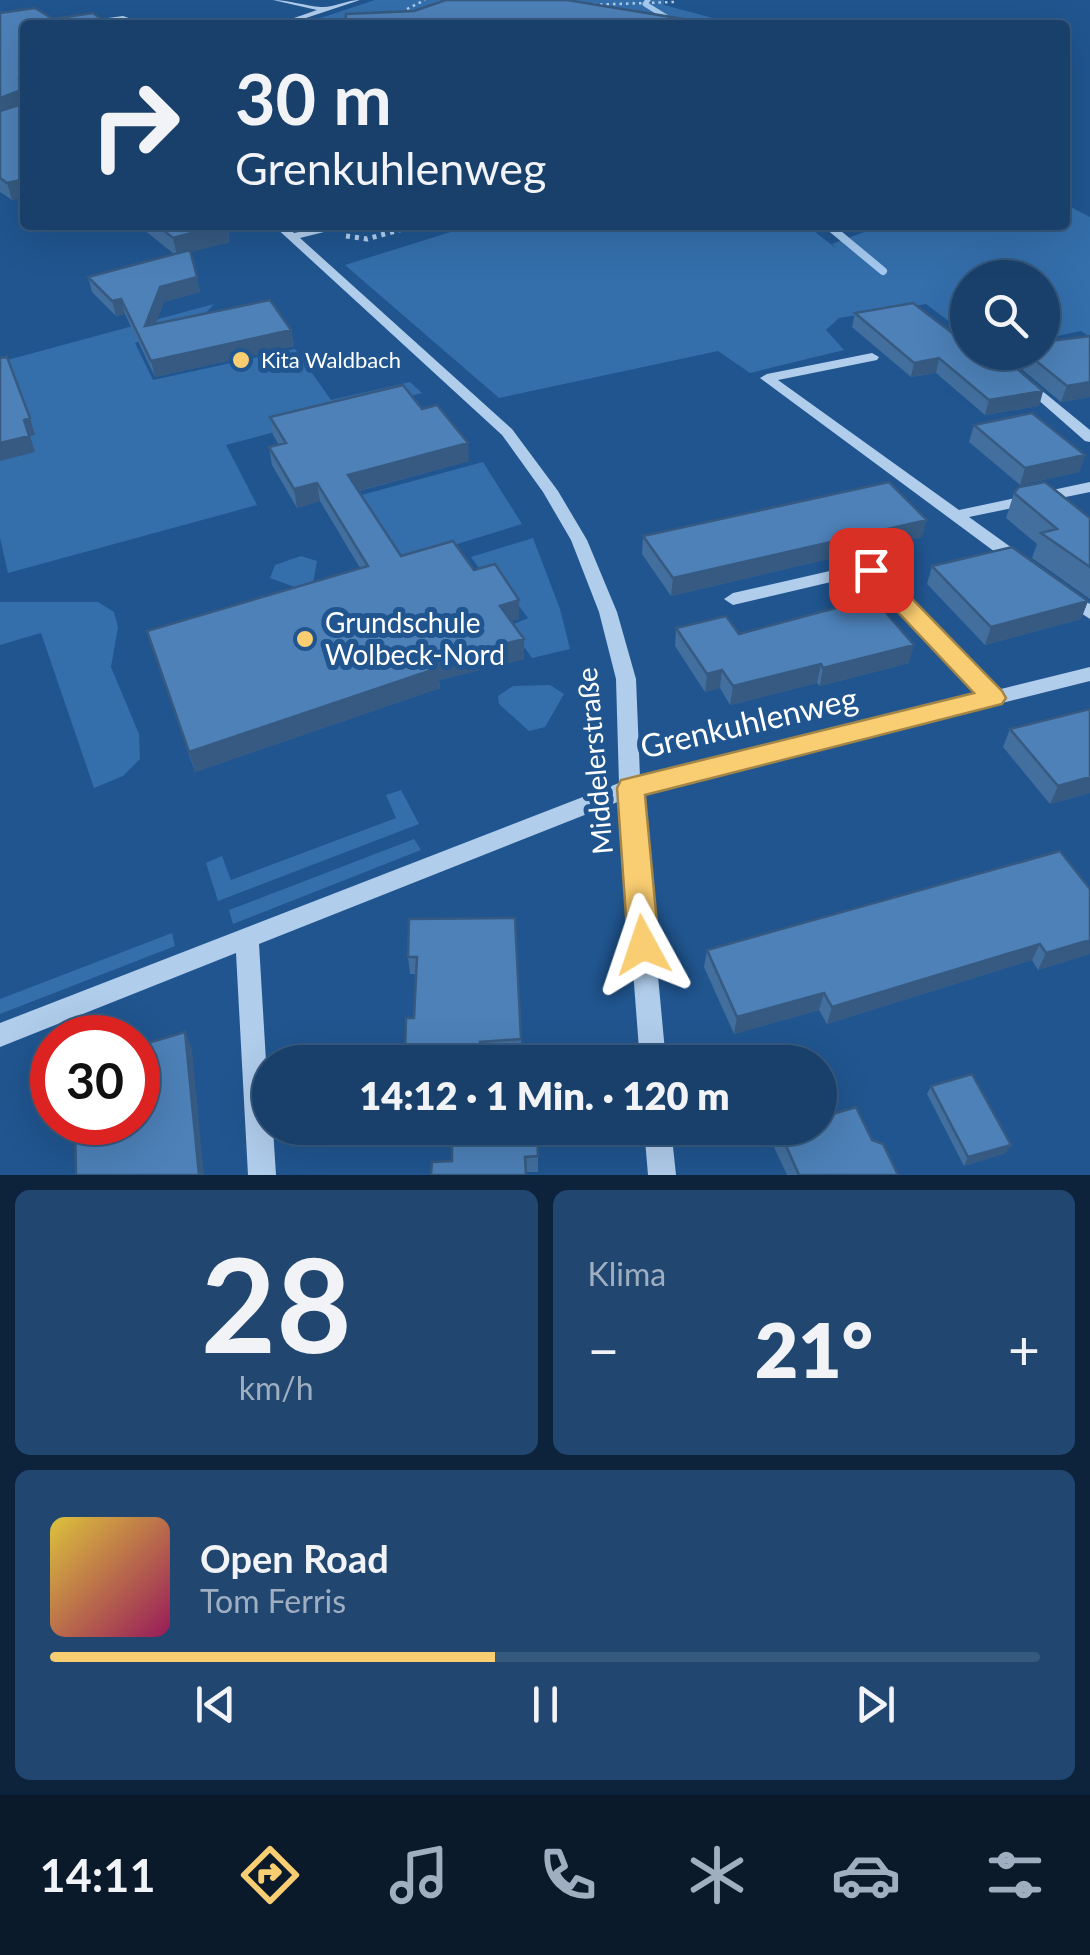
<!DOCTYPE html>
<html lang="de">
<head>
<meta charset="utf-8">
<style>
	body { margin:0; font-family:Lato,sans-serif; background:#214771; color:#f1f3f6; height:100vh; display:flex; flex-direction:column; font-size:38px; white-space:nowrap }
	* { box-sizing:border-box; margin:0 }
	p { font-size:32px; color:#9fafc1 }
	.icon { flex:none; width:55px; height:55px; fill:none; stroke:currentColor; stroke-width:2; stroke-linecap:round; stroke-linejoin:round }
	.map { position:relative; height:1175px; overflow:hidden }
	.side { display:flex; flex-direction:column; gap:15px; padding:15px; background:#0d233b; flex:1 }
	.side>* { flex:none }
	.top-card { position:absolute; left:20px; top:20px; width:1050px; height:210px; border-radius:10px; box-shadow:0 10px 40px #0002,0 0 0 2px #36597e; background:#18406b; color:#f1f3f6; overflow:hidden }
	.controls { position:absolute; left:950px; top:260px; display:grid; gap:20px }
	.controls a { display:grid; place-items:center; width:110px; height:110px; border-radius:50%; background:#18406b; box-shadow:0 10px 40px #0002,0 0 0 2px #36597e; font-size:50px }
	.speed { position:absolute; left:30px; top:1015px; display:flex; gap:20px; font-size:50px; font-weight:700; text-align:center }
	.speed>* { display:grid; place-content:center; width:130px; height:130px; border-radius:50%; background:#18406b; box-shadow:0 10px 40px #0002,0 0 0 2px #36597e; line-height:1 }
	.speed .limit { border:15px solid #d22; background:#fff; color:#111 }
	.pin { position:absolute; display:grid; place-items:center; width:85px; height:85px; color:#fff; margin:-42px; border-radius:20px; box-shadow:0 5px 15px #0006 }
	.me { position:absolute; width:110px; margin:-55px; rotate:355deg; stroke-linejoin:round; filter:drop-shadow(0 0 8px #0008) }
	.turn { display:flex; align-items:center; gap:35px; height:210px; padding:0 50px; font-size:45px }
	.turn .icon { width:130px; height:130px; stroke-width:2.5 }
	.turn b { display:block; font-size:70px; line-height:85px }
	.big { font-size:75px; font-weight:800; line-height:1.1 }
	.side .widget { flex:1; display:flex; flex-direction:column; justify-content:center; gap:15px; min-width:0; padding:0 35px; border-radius:15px; background:#214771 }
	.side .dial { align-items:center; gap:0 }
	.dial b { font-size:130px; line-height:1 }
	.song { display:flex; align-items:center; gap:30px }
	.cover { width:120px; height:120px; border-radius:15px; background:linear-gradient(135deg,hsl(50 70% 55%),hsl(330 70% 35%)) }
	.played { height:10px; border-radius:5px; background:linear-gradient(90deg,#f9cd71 45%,#36597e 45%) }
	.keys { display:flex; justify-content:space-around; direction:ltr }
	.heat { display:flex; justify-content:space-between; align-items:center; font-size:55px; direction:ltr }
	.side .tiles { flex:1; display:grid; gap:15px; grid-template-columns:1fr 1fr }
	.widget:last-child { grid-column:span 2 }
	.trip { position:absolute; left:252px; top:1045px; width:585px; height:100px; border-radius:50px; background:#18406b; box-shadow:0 10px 40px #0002,0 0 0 2px #36597e; font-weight:800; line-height:100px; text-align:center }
	.menu { display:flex; height:160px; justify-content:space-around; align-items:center; background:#0a1a2b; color:#9fafc1 }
	.menu .icon { width:70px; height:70px }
	.menu .on { color:#f9cd71 }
	.menu b { font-size:45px; color:#f1f3f6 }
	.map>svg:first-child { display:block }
</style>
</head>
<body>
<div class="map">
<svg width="1090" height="1175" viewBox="0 0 1090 1175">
	<rect width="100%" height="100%" fill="#20558f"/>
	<path fill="#346fac" d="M375,0h289v5l49,13 -25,7h-389z
		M1065,204l25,13v120l-9,-6 -38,8 -1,-61h-74l-1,57 -41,-31 -87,14 -13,12 18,20 -94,23 -32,-22 -219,47 -154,-133 128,-40h333l31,24 -5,-5 51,-19h182z
		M214,304l-9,10 -70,29 18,37 142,-31 36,51 79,-18 12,11 -196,52 31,60 -249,68 -8,-35v-176z
		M483,462l39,62 -126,39 -42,-66z
		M533,538l27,71 10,40 -38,9 -23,-32 19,-8 -27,-35 -10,2 -20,-28z
		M301,556l16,5 -4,22 -16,5 -27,-10 5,-13z
		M0,602h98l16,10 4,15 -7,40 28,67 1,25 -17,17 -29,12 -53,-155 -41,12z
		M550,685l14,9 -19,33 -16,4 -30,-27 -1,-8 15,-10z
		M401,790l18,34 -201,77 -12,-38 16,-7 9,24 165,-62 -10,-23z
		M414,839l7,11 -188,74 -4,-14z
		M172,933l3,13 -175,68v-15z"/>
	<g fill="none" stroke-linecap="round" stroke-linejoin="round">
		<path stroke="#a4c9ee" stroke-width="5" d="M648,0l-3,4 34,21"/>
		<path stroke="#a4c9ee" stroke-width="6" d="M828,225l5,4"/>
		<path stroke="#a4c9ee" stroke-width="8" d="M830,227l53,44"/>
		<path stroke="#b0cdec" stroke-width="2.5" stroke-dasharray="2.5 4" stroke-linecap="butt" d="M587,5l88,-3
			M407,9l18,-9"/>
		<path stroke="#b0cdec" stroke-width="4" stroke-dasharray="2.5 4" stroke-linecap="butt" d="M401,229l15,-4"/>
		<path stroke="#b0cdec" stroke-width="5" stroke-dasharray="4 5" stroke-linecap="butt" d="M346,236l21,3 43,-12"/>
		<path fill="#b0cdec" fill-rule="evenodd" d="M273,0c16,0 32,6 48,7 12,1 26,-7 39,-7l-75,25h-11l43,-15z
			M123,16l20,7 1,2 -43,-6z
			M273,225h11l10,8 38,-7v4l-32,8 212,191 46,62 29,49 30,72 19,67 4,98 338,-82 -113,-121 -132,31 -9,-6 9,-6 171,-39 6,1 2,4 -2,4 -29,7 116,120 93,-23v14l-449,112 25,269h-26l-20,-261 -361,143 11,184h3l3,47h-28l-12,-222 -236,94v-24l619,-240 -3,-104 -17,-67 -28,-72 -28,-48 -41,-57z
			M872,353l7,4 -2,3 -99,20 181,130 131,-28v10l-121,25 57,41 3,4 -3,4h-12l-254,-188 7,-4z
			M1024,376l66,54v12l-5,-1 -66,-58 -2,-3z
			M1066,589l24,15v15l-30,-20 -3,-4z
			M644,1128h27l5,47h-28z"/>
	</g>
	<path fill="#426f9e" d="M0,13l25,12v172l-13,3 -12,-8z
		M138,225h89l3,17 -40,10 10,40 -36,10 -9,22 136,6 3,16 -139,31 -30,-63 -9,2 -24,-24 -4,-15 86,-23z
		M855,313l113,39 34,4 41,35 -4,15 -54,9 -49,-42 -25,4 -59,-50z
		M1090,336v61l-29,5 -50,-42 2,-8h29z
		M422,409l47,52 -110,30 42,65 73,14 45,30v19l-8,2 13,38 -85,21 1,8 -245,84 -48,-141 213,-63 -40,-67 -23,7 -25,-43 -3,-18 10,-2 -6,-10 -3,-18z
		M974,425l111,30 -6,17 -59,13 -51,-43z
		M1014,493l76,25v81l-58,-41 5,-14 -31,-26z
		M643,536l279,1 -251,59 -29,-42z
		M932,566l156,35 -7,18 -96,26 -58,-61z
		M676,628l63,6 170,29 -89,23 -3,-3 -87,22 -10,-17 -15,4 -30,-46z
		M1010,729l80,64 -40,11 -47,-57z
		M1090,889v65l-52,16 -6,-10 -205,64 -8,-14 -85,24 -30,-67 3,-17z
		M515,918l7,138 -41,2 1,4h-76l-1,-7 9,-37 2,-44h-6l-2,-17z
		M931,1086l75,67 -42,13 -37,-72z
		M779,1130l93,10 26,35h-111l-13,-28z
		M538,1156v16h-12l-74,-11z"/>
	<path fill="#365a81" d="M19,91l5,15 -24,10v-18z
		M25,179v18l-13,3 -5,-17z
		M221,225h6l3,17 -53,14 -4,-18z
		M197,277l3,15 -36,10 -15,40 -4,-16 15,-39z
		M121,299l4,15 -9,2 -4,-15z
		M291,330l3,16 -139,31 -4,-16z
		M939,358l-3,15 -25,4 3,-14z
		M1090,382v15l-29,5 6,-16z
		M1043,391l-4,15 -54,9 4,-15z
		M30,418l5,17 -5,1 5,16 -35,9v-18l24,-23z
		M468,443l1,18 -119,32 -2,-18z
		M1085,455l-6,17 -59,13 5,-17z
		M317,483l3,18 -23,7 -3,-19z
		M927,520l-5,17 -251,59 2,-18z
		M519,600v19l-18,6 -1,-19z
		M1088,601l-7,18 -96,26 6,-18z
		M524,639v20l-85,21 1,8 -245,84 -6,-20 245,-90z
		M914,645l-5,18 -89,23 3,-18z
		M821,664l-4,19 -87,22 3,-19z
		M722,670l-2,18 -15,4 2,-18z
		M1090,777v16l-40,11 8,-18z
		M1090,940v14l-52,16 8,-17z
		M1040,944l-8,16 -205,64 5,-17z
		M824,993l-5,17 -85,24 3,-17z
		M185,1032l7,17 12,126h-5z
		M1011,1145l-5,8 -42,13 4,-9z"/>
	<path fill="#4d81b8" stroke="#365a81" stroke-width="2.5" d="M446,0h121l116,19 3,6 -341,-1 1,-10 68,-3z
		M35,8l18,11 40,-6 16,12h-84v25h-3l3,2v24l-5,2 5,2v99l-18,4 -7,-5v-67l22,-7 2,-9 -5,-4 -19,7v-85z
		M157,225h64l-48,13z
		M190,250l7,27 -37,10 -15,39 125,-26 21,30 -140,31 -30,-62 -9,2 -24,-24z
		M913,303l55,42v7h33l1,4 41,35 -54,9 -50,-42 -25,5 -59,-50z
		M1090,336v46l-23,4 -42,-34h17v-10z
		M7,357l23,61 -6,2 5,16 -29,7v-85z
		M403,385l19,24 15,-4 31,38 -120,32 53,81 52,-15 21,29 21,-6 24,36 -19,6 24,33 -90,23 4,6 -249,84 -42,-121 221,-65 -51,-83 -23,6 -25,-42 17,-4 -16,-26z
		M1032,413l53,42 -60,13 -51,-43z
		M889,482l38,38 -254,58 -30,-42z
		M1045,482l45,36v49l-49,-34 16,-4 -43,-36 5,-6z
		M1012,547l76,54 -97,26 -59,-61z
		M873,598l41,47 -91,23 -2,-4 -88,22 -11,-16 -15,4 -31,-46 50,-12 13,18z
		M1090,709v68l-32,9 -48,-57z
		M1060,851l30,38v51l-44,13 -6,-9 -208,63 -8,-14 -87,24 -30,-67z
		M515,918l6,121 -41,3 2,20h-29v-10l-48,3 1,-37h8l3,-61h-9l1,-38z
		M185,1032l14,143h-123l-1,-53h63v-76z
		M972,1074l39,71 -43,12 -37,-71z
		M856,1107l16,33 11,4 15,31h-99l-20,-45 10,-2h31v-10z
		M452,1128h85l1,28 -13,1 1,18h-95l1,-13 20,-1z"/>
	<path fill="#f9cd71" stroke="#a28549" stroke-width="2.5" d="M871,563l8,2 123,126 4,7 -4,6 -357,91 14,150 -5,9 -11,4 -11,-4 -4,-9 -11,-157 4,-8 353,-87 -111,-118 -3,-5z"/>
	<g fill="#f9cd71" stroke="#20558f" stroke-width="4">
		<circle cx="241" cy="360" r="10"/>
		<circle cx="305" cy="639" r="10"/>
	</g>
	<g text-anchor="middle" stroke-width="10" stroke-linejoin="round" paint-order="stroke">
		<g font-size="22" fill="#fff" stroke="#20558f" text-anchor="start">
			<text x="261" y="368">Kita Waldbach</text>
		</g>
		<g font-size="28" fill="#fff" stroke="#20558f" text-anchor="start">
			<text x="325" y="633">Grundschule<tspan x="325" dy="32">Wolbeck-Nord</tspan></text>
		</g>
		<g font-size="28" fill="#fff" stroke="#20558f">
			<text transform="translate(595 761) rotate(-95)" y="10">Middelerstraße</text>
		</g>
		<g font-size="32" fill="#fff" stroke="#20558f">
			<text transform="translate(749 723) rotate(-13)" y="11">Grenkuhlenweg</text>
		</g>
	</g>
</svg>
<div class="controls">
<a><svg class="icon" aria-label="search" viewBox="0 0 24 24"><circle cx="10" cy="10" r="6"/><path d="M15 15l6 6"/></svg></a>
</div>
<div class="speed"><div class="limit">30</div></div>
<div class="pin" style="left:871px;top:570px;background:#d93025"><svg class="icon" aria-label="arrive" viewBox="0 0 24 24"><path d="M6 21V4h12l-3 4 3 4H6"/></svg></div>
<svg class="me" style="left:643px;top:945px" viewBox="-20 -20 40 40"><path d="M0-17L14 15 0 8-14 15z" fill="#f9cd71" stroke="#fff" stroke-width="4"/></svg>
<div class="trip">14:12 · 1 Min. · 120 m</div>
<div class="top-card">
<div class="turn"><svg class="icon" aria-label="right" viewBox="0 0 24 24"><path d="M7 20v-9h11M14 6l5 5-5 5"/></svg><div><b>30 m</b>Grenkuhlenweg</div></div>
</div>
</div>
<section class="side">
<div class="tiles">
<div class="widget dial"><b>28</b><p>km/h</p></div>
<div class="widget"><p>Klima</p>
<div class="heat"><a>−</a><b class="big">21°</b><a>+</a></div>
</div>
<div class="widget">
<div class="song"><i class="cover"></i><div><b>Open Road</b><p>Tom Ferris</p></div></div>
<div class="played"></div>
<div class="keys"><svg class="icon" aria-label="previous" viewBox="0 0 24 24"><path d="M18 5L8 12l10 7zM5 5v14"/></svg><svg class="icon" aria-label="pause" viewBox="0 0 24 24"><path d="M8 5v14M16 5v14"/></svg><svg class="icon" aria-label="next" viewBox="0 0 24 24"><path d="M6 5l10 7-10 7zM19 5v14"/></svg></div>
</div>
</div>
</section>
<nav class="menu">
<b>14:11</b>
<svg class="icon on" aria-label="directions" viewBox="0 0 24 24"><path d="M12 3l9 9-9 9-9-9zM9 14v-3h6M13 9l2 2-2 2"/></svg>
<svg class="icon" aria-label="music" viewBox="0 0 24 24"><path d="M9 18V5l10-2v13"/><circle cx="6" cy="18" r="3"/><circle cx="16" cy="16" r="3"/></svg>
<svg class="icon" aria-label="phone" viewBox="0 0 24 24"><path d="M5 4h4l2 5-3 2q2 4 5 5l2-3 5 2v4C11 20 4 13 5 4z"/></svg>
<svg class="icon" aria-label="climate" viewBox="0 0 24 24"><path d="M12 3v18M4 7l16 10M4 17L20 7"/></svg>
<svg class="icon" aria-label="car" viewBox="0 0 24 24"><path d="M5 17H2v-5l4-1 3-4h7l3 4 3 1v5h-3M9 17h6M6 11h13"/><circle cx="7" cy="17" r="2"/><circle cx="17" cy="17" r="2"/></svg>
<svg class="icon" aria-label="filters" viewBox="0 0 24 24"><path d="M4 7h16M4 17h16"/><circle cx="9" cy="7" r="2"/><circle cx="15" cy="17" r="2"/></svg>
</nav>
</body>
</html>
